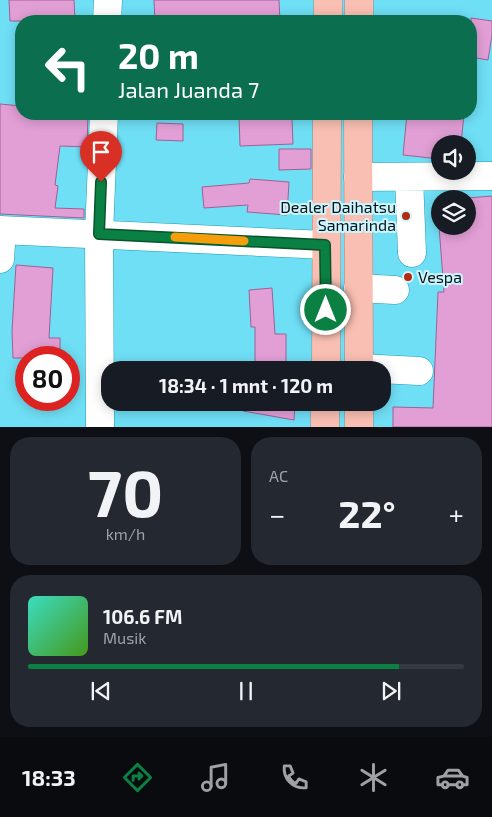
<!DOCTYPE html>
<html lang="id">
<head>
<meta charset="utf-8">
<style>
	body { margin:0; font-family:"Exo 2",sans-serif; background:#242831; color:#f1f3f6; height:100vh; display:flex; flex-direction:column; font-size:19px; white-space:nowrap }
	* { box-sizing:border-box; margin:0 }
	p { font-size:16px; color:#9ea1a6 }
	.icon { flex:none; width:28px; height:28px; fill:none; stroke:currentColor; stroke-width:2; stroke-linecap:round; stroke-linejoin:round }
	.map { position:relative; height:427px; overflow:hidden }
	.details { display:flex; flex-direction:column; gap:10px; padding:10px; background:#0d0f14; flex:1 }
	.details>* { flex:none }
	.top-card { position:absolute; left:15px; top:15px; width:462px; height:105px; border-radius:20px; box-shadow:0 2px 12px #0003; background:#0b6e4f; color:#fff; overflow:hidden }
	.tools { position:absolute; left:431px; top:135px; display:grid; gap:10px }
	.tools a { display:grid; place-items:center; width:45px; height:45px; border-radius:50%; background:#171b24; box-shadow:0 2px 12px #0003; font-size:25px }
	.speed { position:absolute; left:15px; top:346px; display:flex; gap:10px; font-size:25px; font-weight:700; text-align:center }
	.speed>* { display:grid; place-content:center; width:65px; height:65px; border-radius:50%; background:#171b24; box-shadow:0 2px 12px #0003; line-height:1 }
	.speed .limit { border:8px solid #d22; background:#fff; color:#111 }
	.pin { position:absolute; display:grid; place-items:center; width:42px; height:42px; color:#fff; margin:-51px -21px; border-radius:50% 50% 50% 0; rotate:-45deg; box-shadow:0 0 5px #0007 }
	.pin .icon { rotate:45deg }
	.me { position:absolute; width:55px; margin:-28px; rotate:0deg; stroke-linejoin:round; filter:drop-shadow(0 0 4px #0008) }
	.turn { display:flex; align-items:center; gap:18px; height:105px; padding:0 20px; font-size:22px }
	.turn .icon { width:65px; height:65px; stroke-width:2.5 }
	.turn b { display:block; font-size:35px; line-height:42px }
	.big { font-size:38px; font-weight:700; line-height:1.1 }
	.details .tile { flex:1; display:flex; flex-direction:column; justify-content:center; gap:8px; min-width:0; padding:0 18px; border-radius:20px; background:#242831 }
	.details .dial { align-items:center; gap:0 }
	.dial b { font-size:65px; line-height:1 }
	.song { display:flex; align-items:center; gap:15px }
	.cover { width:60px; height:60px; border-radius:8px; background:linear-gradient(135deg,hsl(170 70% 55%),hsl(100 70% 35%)) }
	.played { height:5px; border-radius:2px; background:linear-gradient(90deg,#0b8043 85%,#363941 85%) }
	.keys { display:flex; justify-content:space-around; direction:ltr }
	.heat { display:flex; justify-content:space-between; align-items:center; font-size:28px; direction:ltr }
	.details .tiles { flex:1; display:grid; gap:10px; grid-template-columns:1fr 1fr }
	.tile:last-child { grid-column:span 2 }
	.trip { position:absolute; left:101px; top:361px; width:290px; height:50px; border-radius:20px; background:#171b24; box-shadow:0 2px 12px #0003; font-weight:700; line-height:50px; text-align:center }
	.menu { display:flex; height:80px; justify-content:space-around; align-items:center; background:#090b0e; color:#9ea1a6 }
	.menu .icon { width:35px; height:35px }
	.menu .active { color:#0b8043 }
	.menu b { font-size:22px; color:#f1f3f6 }
	.map>svg:first-child { display:block }
</style>
</head>
<body>
<div class="map">
<svg width="492" height="427" viewBox="0 0 492 427">
	<rect width="100%" height="100%" fill="#6fdff6"/>
	<path fill="#e29fd6" stroke="#9f6195" d="M9,0h65l1,21h-65z
		M154,0h125l1,21h-125z
		M471,18l21,3v14l-4,25 -17,-3z
		M0,104l21,2v8h67l-1,33 -27,-1 -5,39 3,1 -3,22 29,1v9l-84,-4z
		M407,114h57l-3,30h-21v15l-37,-4z
		M239,116h20v3l33,-1 1,26 -53,2z
		M157,123l26,1v17l-27,-1z
		M279,149h32v20l-32,1z
		M250,179l39,3 -2,33 -40,-3 1,-7 -44,3 -2,-21 47,-4z
		M492,196v231h-99v-20l40,1 5,-116h6l-7,-92h3v26h28v-27h-13z
		M16,265l37,3 -4,70h11v17l-30,-1v4h-17l-1,-27z
		M272,288l3,46h11v36h-31v-43h-4l-2,-37z
		M243,402h52l-1,18 -51,-9z"/>
	<g fill="none" stroke-linecap="round" stroke-linejoin="round">
		<defs>
			<path id="minor" d="M107,21l1,-21
				M358,177l134,-1
				M409,177l3,76
				M0,230l325,15
				M0,259l2,-29
				M358,288l37,2
				M359,368l60,3
				M100,427l-1,-193 5,-120"/>
			<path id="highway" d="M328,0v21
				M359,21v-21
				M358,114l1,256
				M326,370l1,-256
				M325,427v-25
				M359,427v-25"/>
		</defs>
		<use href="#minor" stroke="#1d9eb3" stroke-width="29"/>
		<use href="#highway" stroke="#a2837c" stroke-width="29"/>
		<use href="#minor" stroke="#fff" stroke-width="28"/>
		<use href="#highway" stroke="#f9bfb2" stroke-width="28"/>
	</g>
	<g fill="none" stroke-linecap="round" stroke-linejoin="round">
		<defs>
			<path id="route" d="M101,182l-2,52 226,11 1,65"/>
		</defs>
		<use href="#route" stroke="#07532c" stroke-width="12"/>
		<use href="#route" stroke="#0b8043" stroke-width="9"/>
		<path stroke="#f59e0b" stroke-width="9" d="M175,237l69,4"/>
	</g>
	<g fill="#b5290c" stroke="#cef5fe" stroke-width="2">
		<circle cx="406" cy="216" r="5"/>
		<circle cx="408" cy="277" r="5"/>
	</g>
	<g text-anchor="middle" stroke-width="4" stroke-linejoin="round" paint-order="stroke">
		<g font-size="16" fill="#001419" stroke="#cef5fe" text-anchor="end">
			<text x="396" y="213">Dealer Daihatsu<tspan x="396" dy="18">Samarinda</tspan></text>
			<text x="418" y="283" text-anchor="start">Vespa</text>
		</g>
	</g>
</svg>
<div class="tools">
<a><svg class="icon" aria-label="sound" viewBox="0 0 24 24"><path d="M4 9h4l5-4v14l-5-4H4zM17 9q2 3 0 6"/></svg></a>
<a><svg class="icon" aria-label="layers" viewBox="0 0 24 24"><path d="M12 4l9 5-9 5-9-5zM3 14l9 5 9-5"/></svg></a>
</div>
<div class="speed"><div class="limit">80</div></div>
<div class="pin" style="left:101px;top:182px;background:#d93025"><svg class="icon" aria-label="arrive" viewBox="0 0 24 24"><path d="M6 21V4h12l-3 4 3 4H6"/></svg></div>
<svg class="me" style="left:326px;top:310px" viewBox="-20 -20 40 40"><circle r="17" fill="#0b8043" stroke="#fff" stroke-width="3"/><path d="M0-11L8 9 0 5-8 9z" fill="#fff"/></svg>
<div class="trip">18:34 · 1 mnt · 120 m</div>
<div class="top-card">
<div class="turn"><svg class="icon" aria-label="left" viewBox="0 0 24 24"><path d="M17 20v-9H6M10 6l-5 5 5 5"/></svg><div><b>20 m</b>Jalan Juanda 7</div></div>
</div>
</div>
<section class="details">
<div class="tiles">
<div class="tile dial"><b>70</b><p>km/h</p></div>
<div class="tile"><p>AC</p>
<div class="heat"><a>−</a><b class="big">22°</b><a>+</a></div>
</div>
<div class="tile">
<div class="song"><i class="cover"></i><div><b>106.6 FM</b><p>Musik</p></div></div>
<div class="played"></div>
<div class="keys"><svg class="icon" aria-label="previous" viewBox="0 0 24 24"><path d="M18 5L8 12l10 7zM5 5v14"/></svg><svg class="icon" aria-label="pause" viewBox="0 0 24 24"><path d="M8 5v14M16 5v14"/></svg><svg class="icon" aria-label="next" viewBox="0 0 24 24"><path d="M6 5l10 7-10 7zM19 5v14"/></svg></div>
</div>
</div>
</section>
<nav class="menu">
<b>18:33</b>
<svg class="icon active" aria-label="directions" viewBox="0 0 24 24"><path d="M12 3l9 9-9 9-9-9zM9 14v-3h6M13 9l2 2-2 2"/></svg>
<svg class="icon" aria-label="music" viewBox="0 0 24 24"><path d="M9 18V5l10-2v13"/><circle cx="6" cy="18" r="3"/><circle cx="16" cy="16" r="3"/></svg>
<svg class="icon" aria-label="phone" viewBox="0 0 24 24"><path d="M5 4h4l2 5-3 2q2 4 5 5l2-3 5 2v4C11 20 4 13 5 4z"/></svg>
<svg class="icon" aria-label="climate" viewBox="0 0 24 24"><path d="M12 3v18M4 7l16 10M4 17L20 7"/></svg>
<svg class="icon" aria-label="car" viewBox="0 0 24 24"><path d="M5 17H2v-5l4-1 3-4h7l3 4 3 1v5h-3M9 17h6M6 11h13"/><circle cx="7" cy="17" r="2"/><circle cx="17" cy="17" r="2"/></svg>
</nav>
</body>
</html>
